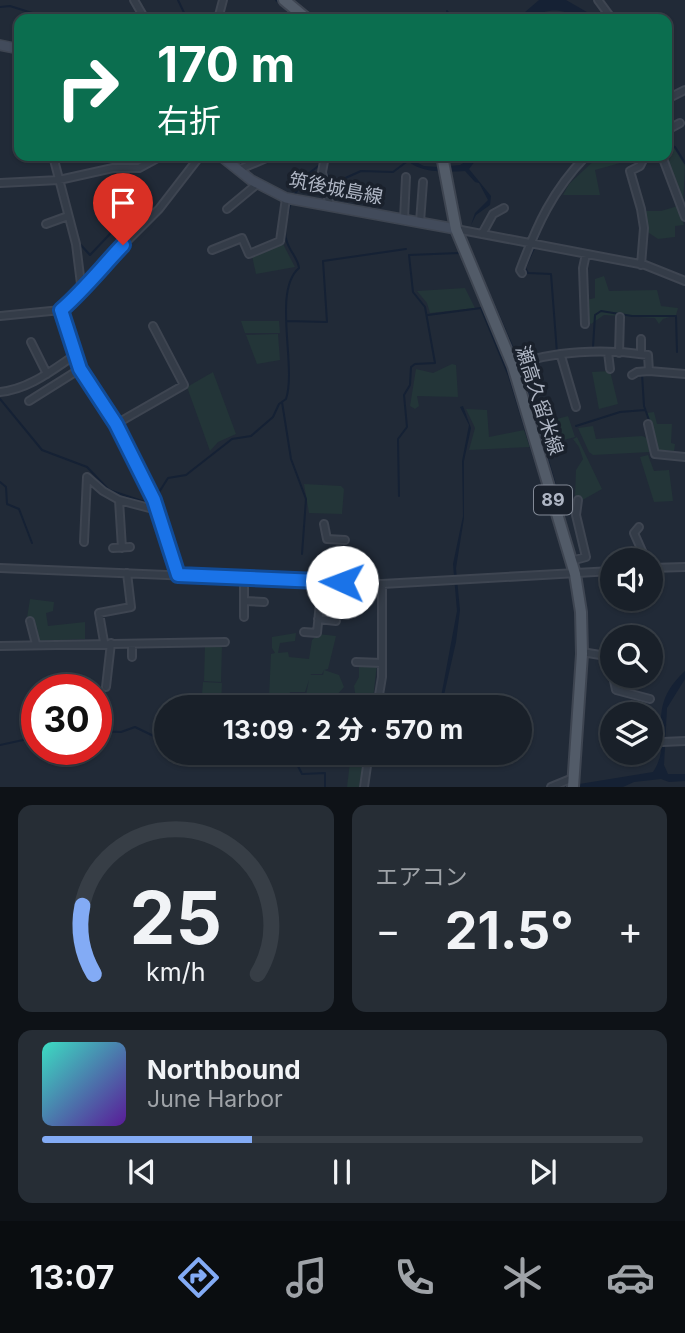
<!DOCTYPE html>
<html lang="ja">
<head>
<meta charset="utf-8">
<style>
	body { margin:0; font-family:Inter,"Noto Sans JP",sans-serif; background:#262d35; color:#f1f3f6; height:100vh; display:flex; flex-direction:column; font-size:26px; white-space:nowrap }
	* { box-sizing:border-box; margin:0 }
	p { font-size:23px; color:#9fa3a8 }
	.icon { flex:none; width:38px; height:38px; fill:none; stroke:currentColor; stroke-width:2; stroke-linecap:round; stroke-linejoin:round }
	.map { position:relative; height:787px; overflow:hidden }
	.sheet { display:flex; flex-direction:column; gap:18px; padding:18px; background:#0e1217; flex:1 }
	.sheet>* { flex:none }
	.top-card { position:absolute; left:14px; top:14px; width:658px; height:147px; border-radius:14px; box-shadow:0 2px 5px #0004,0 0 0 2px #373e46; background:#0b6e4f; color:#fff; overflow:hidden }
	.buttons { position:absolute; left:600px; top:548px; display:grid; gap:14px }
	.buttons a { display:grid; place-items:center; width:63px; height:63px; border-radius:50%; background:#192029; box-shadow:0 2px 5px #0004,0 0 0 2px #373e46; font-size:35px }
	.speed { position:absolute; left:21px; top:674px; display:flex; gap:14px; font-size:35px; font-weight:700; text-align:center }
	.speed>* { display:grid; place-content:center; width:91px; height:91px; border-radius:50%; background:#192029; box-shadow:0 2px 5px #0004,0 0 0 2px #373e46; line-height:1 }
	.speed .limit { border:10px solid #d22; background:#fff; color:#111 }
	.pin { position:absolute; display:grid; place-items:center; width:60px; height:60px; color:#fff; margin:-72px -30px; border-radius:50% 50% 50% 0; rotate:-45deg; box-shadow:0 0 7px #0007 }
	.pin .icon { rotate:45deg }
	.me { position:absolute; width:77px; margin:-38px; rotate:272deg; stroke-linejoin:round; filter:drop-shadow(0 0 5px #0008) }
	.turn { display:flex; align-items:center; gap:24px; height:147px; padding:0 28px; font-size:32px }
	.turn .icon { width:91px; height:91px; stroke-width:2.5 }
	.turn b { display:block; font-size:49px; line-height:60px }
	.big { font-size:52px; font-weight:700; line-height:1.1 }
	.sheet .card { flex:1; display:flex; flex-direction:column; justify-content:center; gap:10px; min-width:0; padding:0 24px; border-radius:14px; background:#262d35 }
	.sheet .dial { align-items:center; gap:0 }
	.dial svg { height:182px; overflow:visible; fill:none; stroke:#373e46; stroke-width:7; stroke-linecap:round; text-anchor:middle }
	.dial text { fill:#f1f3f6; stroke:none }
	.song { display:flex; align-items:center; gap:21px }
	.cover { width:84px; height:84px; border-radius:10px; background:linear-gradient(135deg,hsl(170 70% 55%),hsl(270 70% 35%)) }
	.played { height:7px; border-radius:4px; background:linear-gradient(90deg,#83abf5 35%,#373e46 35%) }
	.keys { display:flex; justify-content:space-around; direction:ltr }
	.heat { display:flex; justify-content:space-between; align-items:center; font-size:38px; direction:ltr }
	.sheet .tiles { flex:1; display:grid; gap:18px; grid-template-columns:1fr 1fr }
	.card:last-child { grid-column:span 2 }
	.trip { position:absolute; left:154px; top:695px; width:378px; height:70px; border-radius:35px; background:#192029; box-shadow:0 2px 5px #0004,0 0 0 2px #373e46; font-weight:700; line-height:70px; text-align:center }
	.tabs { display:flex; height:112px; justify-content:space-around; align-items:center; background:#0a0d10; color:#9fa3a8 }
	.tabs .icon { width:49px; height:49px }
	.tabs .current { color:#83abf5 }
	.tabs b { font-size:32px; color:#f1f3f6 }
	.map>svg:first-child { display:block }
</style>
</head>
<body>
<div class="map">
<svg width="685" height="787" viewBox="0 0 685 787">
	<rect width="100%" height="100%" fill="#212a37"/>
	<path fill="#233538" d="M667,146l7,2 11,18 -2,39 -19,-49h3z
		M599,156h20l1,7 -25,7 5,25h-37l6,-11z
		M127,193l4,5 -6,16 -9,11 -12,-18z
		M678,206l6,19 -9,1v11l-17,2 -12,-8 -1,-20h16z
		M283,244l12,23 -39,7 -4,-18z
		M604,276l5,15 48,-1 4,16 17,2 -2,7 -13,4 -4,5 -4,-6 -51,-3 -13,9 -4,-3 -1,-21 9,-2v-19z
		M465,288l10,20 -45,5 -3,-10 -10,-12z
		M241,321h38l1,12h-35z
		M278,334l2,26 -23,4 -11,-29z
		M452,364l4,1 2,32 -41,-1 2,10 -4,3 -5,-3 6,-37 17,4z
		M610,371l8,33 -19,5 -7,-37z
		M213,372l23,62 -18,8 -8,9 -23,-64z
		M466,409l21,1 2,27 35,-7 6,17 -61,3 6,-22z
		M654,412l3,12h15l-1,19 4,1 -1,7 -17,-1 -2,-4 -8,-33z
		M568,416l7,21 -30,8 -7,-21z
		M593,426l3,13 46,-3 5,2 3,14 -57,3 -4,-3 -11,-24z
		M577,437l25,52 -23,13 -4,-6 1,-26 7,-11 -4,-12 -6,-8z
		M648,455l6,16 15,-1 4,31 -19,1 -14,-45z
		M304,484l37,2 3,3 -2,25 -33,-1z
		M30,599l24,3 -1,9 -7,2 2,13 37,-4v17l-46,2 -2,-14h-5l-1,-7 -4,-2z
		M296,633l-1,8 -15,2 -2,10 10,-1 1,5 20,2 3,-19 6,-6 18,2 -8,33 -4,1 15,5 5,12 -16,18 -17,-1 -5,-9 4,-20h13l1,-5 -2,4h-11l-6,18h-15l-2,6 -19,-1 2,-43 4,-1 -3,-5v-11z
		M205,645h17l-1,37 -17,-1z
		M359,664h18l-5,43h-15l1,-6 6,3 3,-2 -11,-3 -2,-13 5,-9z
		M203,682l19,1 -1,24h-20z
		M351,753h14l-6,34h-12z"/>
	<path fill="#152134" d="M539,0h27l33,19c-32,0 -38,-19 -70,0h-12z
		M404,156l20,10 14,1 22,-2 14,-9h5l-10,13 22,27 -1,9 -14,10 -5,10 4,-12 13,-13 -9,-17 -4,-1 -10,-11c-18,1 -50,3 -61,-15z
		M463,406l8,22 -7,33v57l-8,50 4,42 -4,32 -12,53 21,10 43,2h-45l-22,-10 16,-86 -4,-47 10,-48 -1,-55 7,-36 -9,-18z
		M685,671v8l-18,29 -3,57 4,9h17v7l-16,1 -8,-3 -27,3 -11,5h-62l92,-15c23,-35 -12,-60 32,-101z"/>
	<g fill="none" stroke-linecap="round" stroke-linejoin="round">
		<path stroke="#152134" stroke-width="2" d="M178,0l9,19
			M276,0l20,19
			M0,7l10,-1 41,13h35
			M447,11l5,8
			M667,145l8,2 10,16
			M584,163l7,-7
			M326,172l6,12 29,-13 32,1 16,-12
			M293,197l15,-23 13,-10
			M536,242l9,-24
			M79,243l11,12 37,-39 5,-20
			M534,248l-9,20 3,5 23,1 6,79
			M470,249l48,111
			M428,315l53,-7 28,68 42,137
			M287,321l40,1 -4,-61 83,-12
			M593,347l2,-32 6,-4 31,5h44l1,36
			M520,366l40,135
			M642,374l2,32 5,14
			M0,399l42,51 45,17 22,23 39,13
			M282,402l9,57 15,40 -4,55
			M576,426l44,-14 25,-2
			M0,482l6,5 1,17 12,5 13,34
			M399,496l-1,-57 9,-12 -3,-32 6,-10 1,-18 4,-3 20,-1 -10,-56 -12,-15 -4,-37 50,-2
			M156,497l12,-19 18,-3 46,-36 19,-3 22,-19 6,-13 7,-5c11,-33 -14,-108 13,-131 -1,-10 -9,-16 -12,-26 -5,-12 1,-28 4,-40
			M165,525l16,45
			M96,731l25,1 14,-5 31,15
			M0,745l37,-8
			M291,752l11,22 23,-1v14"/>
		<defs>
			<path id="street" d="M134,0l11,19
				M598,0l14,19
				M218,19l5,-19
				M667,99l18,-9
				M667,130l13,-7
				M53,156l23,88 6,48
				M325,156l-3,16 8,34
				M662,156l23,61
				M238,170l33,-14
				M0,183l59,-3 54,-12h26l22,-12
				M227,209l30,-25
				M404,219l2,-42
				M420,222l3,-40
				M46,224l22,-8
				M456,229l189,36 40,16
				M482,234l11,-20 11,-6
				M212,250l30,-12 7,16 31,-13 6,-43
				M641,265l3,-37 -3,-19 -11,-38 10,-5 5,-10
				M522,273l-2,-3c17,-45 32,-79 66,-114
				M61,310l19,59 36,55 38,76 24,75
				M0,316l61,-6 21,-18 13,-19 64,-64 41,-53
				M585,324l-2,-56 3,-14
				M31,342l16,32
				M608,352l2,17
				M619,353l1,-36
				M641,354v-15
				M561,356l15,51
				M513,366c39,-16 93,-17 135,-11l1,16 36,3
				M632,375l5,-3 12,-1
				M0,392c29,-3 51,-21 75,-37
				M29,401l51,-32
				M116,424l68,-39 -31,-59
				M648,424l7,30 30,3
				M119,500l3,48
				M324,524l3,15 18,1
				M639,527l-5,6 12,27
				M84,542l3,-65 16,14 16,9 38,10
				M113,548l17,-1
				M571,561l15,-4 -10,-42 2,-15
				M0,568l382,16 230,-13
				M651,568l34,-1
				M244,579v38
				M244,601l20,1
				M318,619l18,2
				M30,621l6,23
				M304,632l13,1 5,-51
				M104,642l-5,-29 32,-6 -4,-34
				M0,646l225,-4
				M582,652l30,5v10
				M132,657v-13
				M356,662l26,1
				M613,676l3,14 34,9
				M106,687l5,-44
				M377,707l5,-30v-93
				M663,742l22,-1
				M364,787l5,-35
				M551,787l22,-9"/>
			<path id="secondary" d="M0,45l19,4
				M221,156l30,24 35,18 170,31"/>
			<path id="primary" d="M284,0l23,19
				M442,156l14,73 57,137 62,208 6,38 1,42 -9,133"/>
		</defs>
		<use href="#street" stroke="#3e4551" stroke-width="10"/>
		<use href="#secondary" stroke="#3e4551" stroke-width="12"/>
		<use href="#primary" stroke="#3e4551" stroke-width="14"/>
		<use href="#street" stroke="#343c48" stroke-width="6"/>
		<use href="#secondary" stroke="#424b5b" stroke-width="9"/>
		<use href="#primary" stroke="#525b68" stroke-width="10"/>
	</g>
	<g fill="none" stroke-linecap="round" stroke-linejoin="round">
		<defs>
			<path id="route" d="M123,245c-21,22 -39,45 -62,65l19,59 36,55 38,76 24,75 164,7"/>
		</defs>
		<use href="#route" stroke="#114b97" stroke-width="18"/>
		<use href="#route" stroke="#1a73e8" stroke-width="12"/>
	</g>
	<g text-anchor="middle" stroke-width="7" stroke-linejoin="round" paint-order="stroke">
		<rect fill="#1a212c" stroke="#828996" stroke-width="2" x="534" y="485.5" width="38" height="29" rx="5"/>
		<g font-size="18" font-weight="bold" fill="#afb6c4">
			<text x="553" y="506">89</text>
		</g>
		<g font-size="19" fill="#afb6c4" stroke="#1a212c">
			<text transform="translate(336 188) rotate(11)" y="7">筑後城島線</text>
			<text transform="translate(540 400) rotate(72)" y="7">瀬高久留米線</text>
		</g>
	</g>
</svg>
<div class="buttons">
<a><svg class="icon" aria-label="sound" viewBox="0 0 24 24"><path d="M4 9h4l5-4v14l-5-4H4zM17 9q2 3 0 6"/></svg></a>
<a><svg class="icon" aria-label="search" viewBox="0 0 24 24"><circle cx="10" cy="10" r="6"/><path d="M15 15l6 6"/></svg></a>
<a><svg class="icon" aria-label="layers" viewBox="0 0 24 24"><path d="M12 4l9 5-9 5-9-5zM3 14l9 5 9-5"/></svg></a>
</div>
<div class="speed"><div class="limit">30</div></div>
<div class="pin" style="left:123px;top:245px;background:#d93025"><svg class="icon" aria-label="arrive" viewBox="0 0 24 24"><path d="M6 21V4h12l-3 4 3 4H6"/></svg></div>
<svg class="me" style="left:342px;top:582px" viewBox="-20 -20 40 40"><circle r="19" fill="#fff"/><path d="M0-13L10 11 0 6-10 11z" fill="#1a73e8"/></svg>
<div class="trip">13:09 · 2 分 · 570 m</div>
<div class="top-card">
<div class="turn"><svg class="icon" aria-label="right" viewBox="0 0 24 24"><path d="M7 20v-9h11M14 6l5 5-5 5"/></svg><div><b>170 m</b>右折</div></div>
</div>
</div>
<section class="sheet">
<div class="tiles">
<div class="card dial"><svg viewBox="0 0 100 80">
<path d="M14 69A42 42 0 1 1 86 69"/>
<path d="M14 69A42 42 0 0 1 9 39" stroke="#83abf5"/>
<text x="50" y="56" font-size="32" font-weight="700">25</text>
<text x="50" y="72" font-size="11">km/h</text>
</svg></div>
<div class="card"><p>エアコン</p>
<div class="heat"><a>−</a><b class="big">21.5°</b><a>+</a></div>
</div>
<div class="card">
<div class="song"><i class="cover"></i><div><b>Northbound</b><p>June Harbor</p></div></div>
<div class="played"></div>
<div class="keys"><svg class="icon" aria-label="previous" viewBox="0 0 24 24"><path d="M18 5L8 12l10 7zM5 5v14"/></svg><svg class="icon" aria-label="pause" viewBox="0 0 24 24"><path d="M8 5v14M16 5v14"/></svg><svg class="icon" aria-label="next" viewBox="0 0 24 24"><path d="M6 5l10 7-10 7zM19 5v14"/></svg></div>
</div>
</div>
</section>
<nav class="tabs">
<b>13:07</b>
<svg class="icon current" aria-label="directions" viewBox="0 0 24 24"><path d="M12 3l9 9-9 9-9-9zM9 14v-3h6M13 9l2 2-2 2"/></svg>
<svg class="icon" aria-label="music" viewBox="0 0 24 24"><path d="M9 18V5l10-2v13"/><circle cx="6" cy="18" r="3"/><circle cx="16" cy="16" r="3"/></svg>
<svg class="icon" aria-label="phone" viewBox="0 0 24 24"><path d="M5 4h4l2 5-3 2q2 4 5 5l2-3 5 2v4C11 20 4 13 5 4z"/></svg>
<svg class="icon" aria-label="climate" viewBox="0 0 24 24"><path d="M12 3v18M4 7l16 10M4 17L20 7"/></svg>
<svg class="icon" aria-label="car" viewBox="0 0 24 24"><path d="M5 17H2v-5l4-1 3-4h7l3 4 3 1v5h-3M9 17h6M6 11h13"/><circle cx="7" cy="17" r="2"/><circle cx="17" cy="17" r="2"/></svg>
</nav>
</body>
</html>
